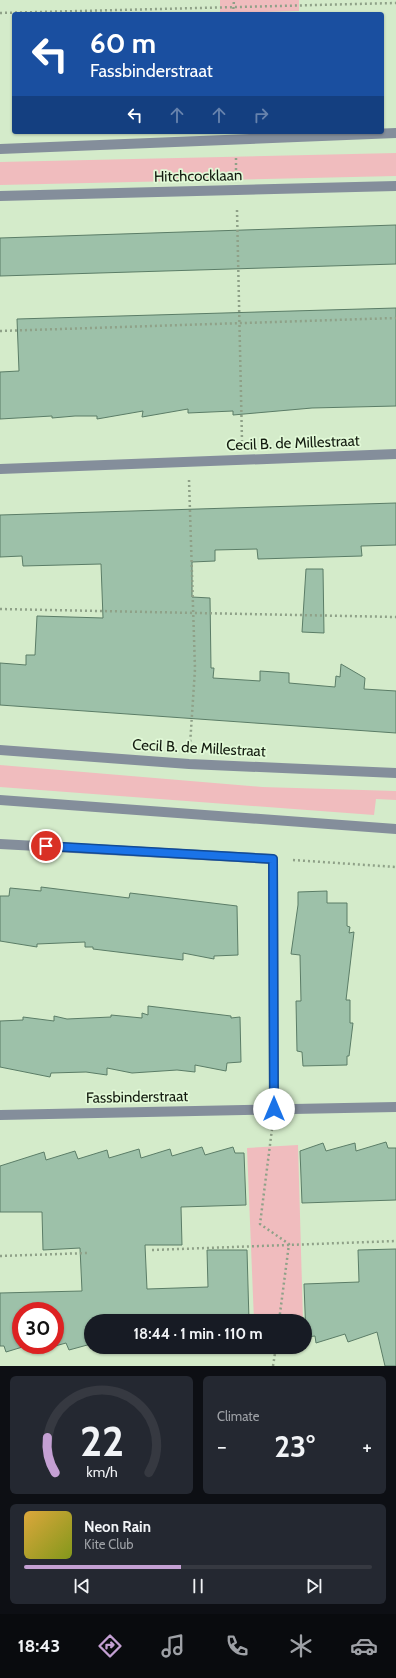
<!DOCTYPE html>
<html lang="en">
<head>
<meta charset="utf-8">
<style>
	body { margin:0; font-family:Cabin,sans-serif; background:#242831; color:#f1f3f6; height:100vh; display:flex; flex-direction:column; font-size:15px; white-space:nowrap }
	* { box-sizing:border-box; margin:0 }
	p { font-size:13px; color:#9ea1a6 }
	.icon { flex:none; width:22px; height:22px; fill:none; stroke:currentColor; stroke-width:2; stroke-linecap:round; stroke-linejoin:round }
	.map { position:relative; height:1366px; overflow:hidden }
	.drawer { display:flex; flex-direction:column; gap:10px; padding:10px; background:#0d0f14; flex:1 }
	.drawer>* { flex:none }
	.banner { position:absolute; left:12px; top:12px; width:372px; height:122px; border-radius:4px; box-shadow:0 1px 3px #0004; background:#1a4fa0; color:#fff; overflow:hidden }
	.speed { position:absolute; left:12px; top:1302px; display:flex; gap:8px; font-size:20px; font-weight:700; text-align:center }
	.speed>* { display:grid; place-content:center; width:52px; height:52px; border-radius:50%; background:#171b24; box-shadow:0 1px 3px #0004; line-height:1 }
	.speed .limit { border:6px solid #d22; background:#fff; color:#111 }
	.pin { position:absolute; display:grid; place-items:center; width:34px; height:34px; color:#fff; margin:-17px; border:2px solid #fff; border-radius:50%; box-shadow:0 1px 4px #0007 }
	.me { position:absolute; width:44px; margin:-22px; rotate:0deg; stroke-linejoin:round; filter:drop-shadow(0 0 3px #0008) }
	.turn { display:flex; align-items:center; gap:14px; height:84px; padding:0 12px; font-size:18px }
	.turn .icon { width:52px; height:52px; stroke-width:2.5 }
	.turn b { display:block; font-size:28px; line-height:34px }
	.lanes { display:flex; align-items:center; height:38px; padding:0 12px; background:#0003; justify-content:center; gap:20px; direction:ltr }
	.lanes .off { opacity:.35 }
	.big { font-size:30px; font-weight:800; line-height:1.1 }
	.drawer .widget { flex:1; display:flex; flex-direction:column; justify-content:center; gap:6px; min-width:0; padding:0 14px; border-radius:6px; background:#242831 }
	.drawer .dial { align-items:center; gap:0 }
	.dial svg { height:104px; overflow:visible; fill:none; stroke:#363941; stroke-width:7; stroke-linecap:round; text-anchor:middle }
	.dial text { fill:#f1f3f6; stroke:none }
	.song { display:flex; align-items:center; gap:12px }
	.cover { width:48px; height:48px; border-radius:6px; background:linear-gradient(135deg,hsl(40 70% 55%),hsl(70 70% 35%)) }
	.played { height:4px; border-radius:2px; background:linear-gradient(90deg,#c4a0d3 45%,#363941 45%) }
	.keys { display:flex; justify-content:space-around; direction:ltr }
	.heat { display:flex; justify-content:space-between; align-items:center; font-size:22px; direction:ltr }
	.drawer .tiles { flex:1; display:grid; gap:10px; grid-template-columns:1fr 1fr }
	.widget:last-child { grid-column:span 2 }
	.trip { position:absolute; left:84px; top:1314px; width:228px; height:40px; border-radius:20px; background:#171b24; box-shadow:0 1px 3px #0004; font-weight:800; line-height:40px; text-align:center }
	.tabs { display:flex; height:64px; justify-content:space-around; align-items:center; background:#090b0e; color:#9ea1a6 }
	.tabs .icon { width:28px; height:28px }
	.tabs .on { color:#c4a0d3 }
	.tabs b { font-size:18px; color:#f1f3f6 }
	.map>svg:first-child { display:block }
</style>
</head>
<body>
<div class="map">
<svg width="396" height="1366" viewBox="0 0 396 1366">
	<rect width="100%" height="100%" fill="#d4ebca"/>
	<path fill="#f0bcbe" d="M220,0h79v11l-79,2z
		M396,153v23l-396,9v-23z
		M0,765l262,22 134,4v9l-20,-1 -2,16 -374,-28z
		M298,1145l5,176h-49l-7,-173z"/>
	<path fill="#9dc1a9" stroke="#5b7d67" d="M396,225v39l-396,12v-38z
		M396,308v98l-84,2 -79,7v-4l-45,2v-4l-46,8 1,-6 -46,8v-3h-22l-23,2v-2l-52,3v-47l19,-1 -2,-52z
		M396,503v42l-35,1 1,10 -104,3 -1,-10 -42,1v11l-23,1v35l18,1 1,70h3l-1,10 47,3v-10l29,2v10l46,4 1,-11 4,1 1,-13 24,14 -1,11 32,2v42l-396,-28v-42l26,2v-10h9l2,-39 66,2 -2,-54 -78,2 -1,-10 -22,1v-42z
		M306,569h17l1,64 -22,-1z
		M41,887l88,11 1,-5 107,13 1,49 -24,1v3l-31,-6v7l-90,-11v-2h-8v-5l-48,2v3l-37,-6v-45h9l1,-8 31,3z
		M327,891v12h20v23l3,1 -1,6 5,-1 -8,68h4v23h3l-4,33h-2v9l-44,1 -1,-14 -5,-1 -1,-50h5l-1,-46 -9,-1 7,-49v-13z
		M148,1006l83,10v2l9,-1 1,45 -14,1 -1,8 -31,-6v7l-18,-2 -45,3 -25,-5v7l-21,-3 -35,1 -1,4 -50,-10v-46l23,-1v-3l31,4v-5l13,3 44,-2v-2l31,3v-5l6,2z
		M386,1142l2,6h8v52l-94,3 -2,-52 23,-8 3,8 29,-8 1,8z
		M202,1147l3,8 28,-8 2,6h9l2,52 -65,2 1,38h-37l2,44 61,-2 -1,-37h40l2,71h-158v23l-22,6 -3,-7 -29,8 -1,-6h19v-34h-34v34h8l-23,7 -2,-6h-4v-53l82,-2 -2,-43 -37,2 -1,-38h-42v-46l44,-14 2,8 29,-9 3,8 29,-9 2,8 30,-9 2,9 29,-9 2,7z
		M396,1249v117h-11l-8,-34 -29,10 -3,-8 -29,9 -1,-7 -9,1 -2,-53 55,-2 -1,-32z"/>
	<g fill="none" stroke-linecap="round" stroke-linejoin="round">
		<path stroke="#8fa188" stroke-width="2.5" stroke-dasharray="2 3" stroke-linecap="butt" d="M0,13l396,-10
			M233,14l1,-14
			M236,158v13
			M237,210l5,231
			M0,331l396,-13
			M189,480l6,189 -5,76
			M0,609l396,8
			M293,860l103,7
			M272,1129l-12,95 29,20 -10,77
			M152,1250l244,-9
			M0,1256l88,-3
			M273,1366l3,-19"/>
		<path stroke="#848e9b" stroke-width="10" d="M0,149l396,-16
			M0,196l396,-10
			M0,469l396,-15
			M0,750l189,14 207,9
			M0,800l396,29
			M0,844l273,15 1,250
			M0,1115l396,-8"/>
	</g>
	<g fill="none" stroke-linecap="round" stroke-linejoin="round">
		<defs>
			<path id="route" d="M46,846l227,13 1,250"/>
		</defs>
		<use href="#route" stroke="#114b97" stroke-width="10"/>
		<use href="#route" stroke="#1a73e8" stroke-width="7"/>
	</g>
	<g text-anchor="middle" stroke-width="3.5" stroke-linejoin="round" paint-order="stroke">
		<g font-size="15" fill="#131b0f" stroke="#e1f9d7">
			<text transform="translate(198 176) rotate(-1)" y="5">Hitchcocklaan</text>
			<text transform="translate(293 443) rotate(-2)" y="5">Cecil B. de Millestraat</text>
			<text transform="translate(199 748) rotate(3)" y="5">Cecil B. de Millestraat</text>
			<text transform="translate(137 1097) rotate(-1)" y="5">Fassbinderstraat</text>
		</g>
	</g>
</svg>
<div class="speed"><div class="limit">30</div></div>
<div class="pin" style="left:46px;top:846px;background:#d93025"><svg class="icon" aria-label="arrive" viewBox="0 0 24 24"><path d="M6 21V4h12l-3 4 3 4H6"/></svg></div>
<svg class="me" style="left:274px;top:1109px" viewBox="-20 -20 40 40"><circle r="19" fill="#fff"/><path d="M0-13L10 11 0 6-10 11z" fill="#1a73e8"/></svg>
<div class="trip">18:44 · 1 min · 110 m</div>
<div class="banner">
<div class="turn"><svg class="icon" aria-label="left" viewBox="0 0 24 24"><path d="M17 20v-9H6M10 6l-5 5 5 5"/></svg><div><b>60 m</b>Fassbinderstraat</div></div>
<div class="lanes"><svg class="icon" aria-label="left" viewBox="0 0 24 24"><path d="M17 20v-9H6M10 6l-5 5 5 5"/></svg><svg class="icon off" aria-label="ahead" viewBox="0 0 24 24"><path d="M12 20V5M6 11l6-6 6 6"/></svg><svg class="icon off" aria-label="ahead" viewBox="0 0 24 24"><path d="M12 20V5M6 11l6-6 6 6"/></svg><svg class="icon off" aria-label="right" viewBox="0 0 24 24"><path d="M7 20v-9h11M14 6l5 5-5 5"/></svg></div>
</div>
</div>
<section class="drawer">
<div class="tiles">
<div class="widget dial"><svg viewBox="0 0 100 80">
<path d="M14 69A42 42 0 1 1 86 69"/>
<path d="M14 69A42 42 0 0 1 8 42" stroke="#c4a0d3"/>
<text x="50" y="56" font-size="32" font-weight="700">22</text>
<text x="50" y="72" font-size="11">km/h</text>
</svg></div>
<div class="widget"><p>Climate</p>
<div class="heat"><a>−</a><b class="big">23°</b><a>+</a></div>
</div>
<div class="widget">
<div class="song"><i class="cover"></i><div><b>Neon Rain</b><p>Kite Club</p></div></div>
<div class="played"></div>
<div class="keys"><svg class="icon" aria-label="previous" viewBox="0 0 24 24"><path d="M18 5L8 12l10 7zM5 5v14"/></svg><svg class="icon" aria-label="pause" viewBox="0 0 24 24"><path d="M8 5v14M16 5v14"/></svg><svg class="icon" aria-label="next" viewBox="0 0 24 24"><path d="M6 5l10 7-10 7zM19 5v14"/></svg></div>
</div>
</div>
</section>
<nav class="tabs">
<b>18:43</b>
<svg class="icon on" aria-label="directions" viewBox="0 0 24 24"><path d="M12 3l9 9-9 9-9-9zM9 14v-3h6M13 9l2 2-2 2"/></svg>
<svg class="icon" aria-label="music" viewBox="0 0 24 24"><path d="M9 18V5l10-2v13"/><circle cx="6" cy="18" r="3"/><circle cx="16" cy="16" r="3"/></svg>
<svg class="icon" aria-label="phone" viewBox="0 0 24 24"><path d="M5 4h4l2 5-3 2q2 4 5 5l2-3 5 2v4C11 20 4 13 5 4z"/></svg>
<svg class="icon" aria-label="climate" viewBox="0 0 24 24"><path d="M12 3v18M4 7l16 10M4 17L20 7"/></svg>
<svg class="icon" aria-label="car" viewBox="0 0 24 24"><path d="M5 17H2v-5l4-1 3-4h7l3 4 3 1v5h-3M9 17h6M6 11h13"/><circle cx="7" cy="17" r="2"/><circle cx="17" cy="17" r="2"/></svg>
</nav>
</body>
</html>
